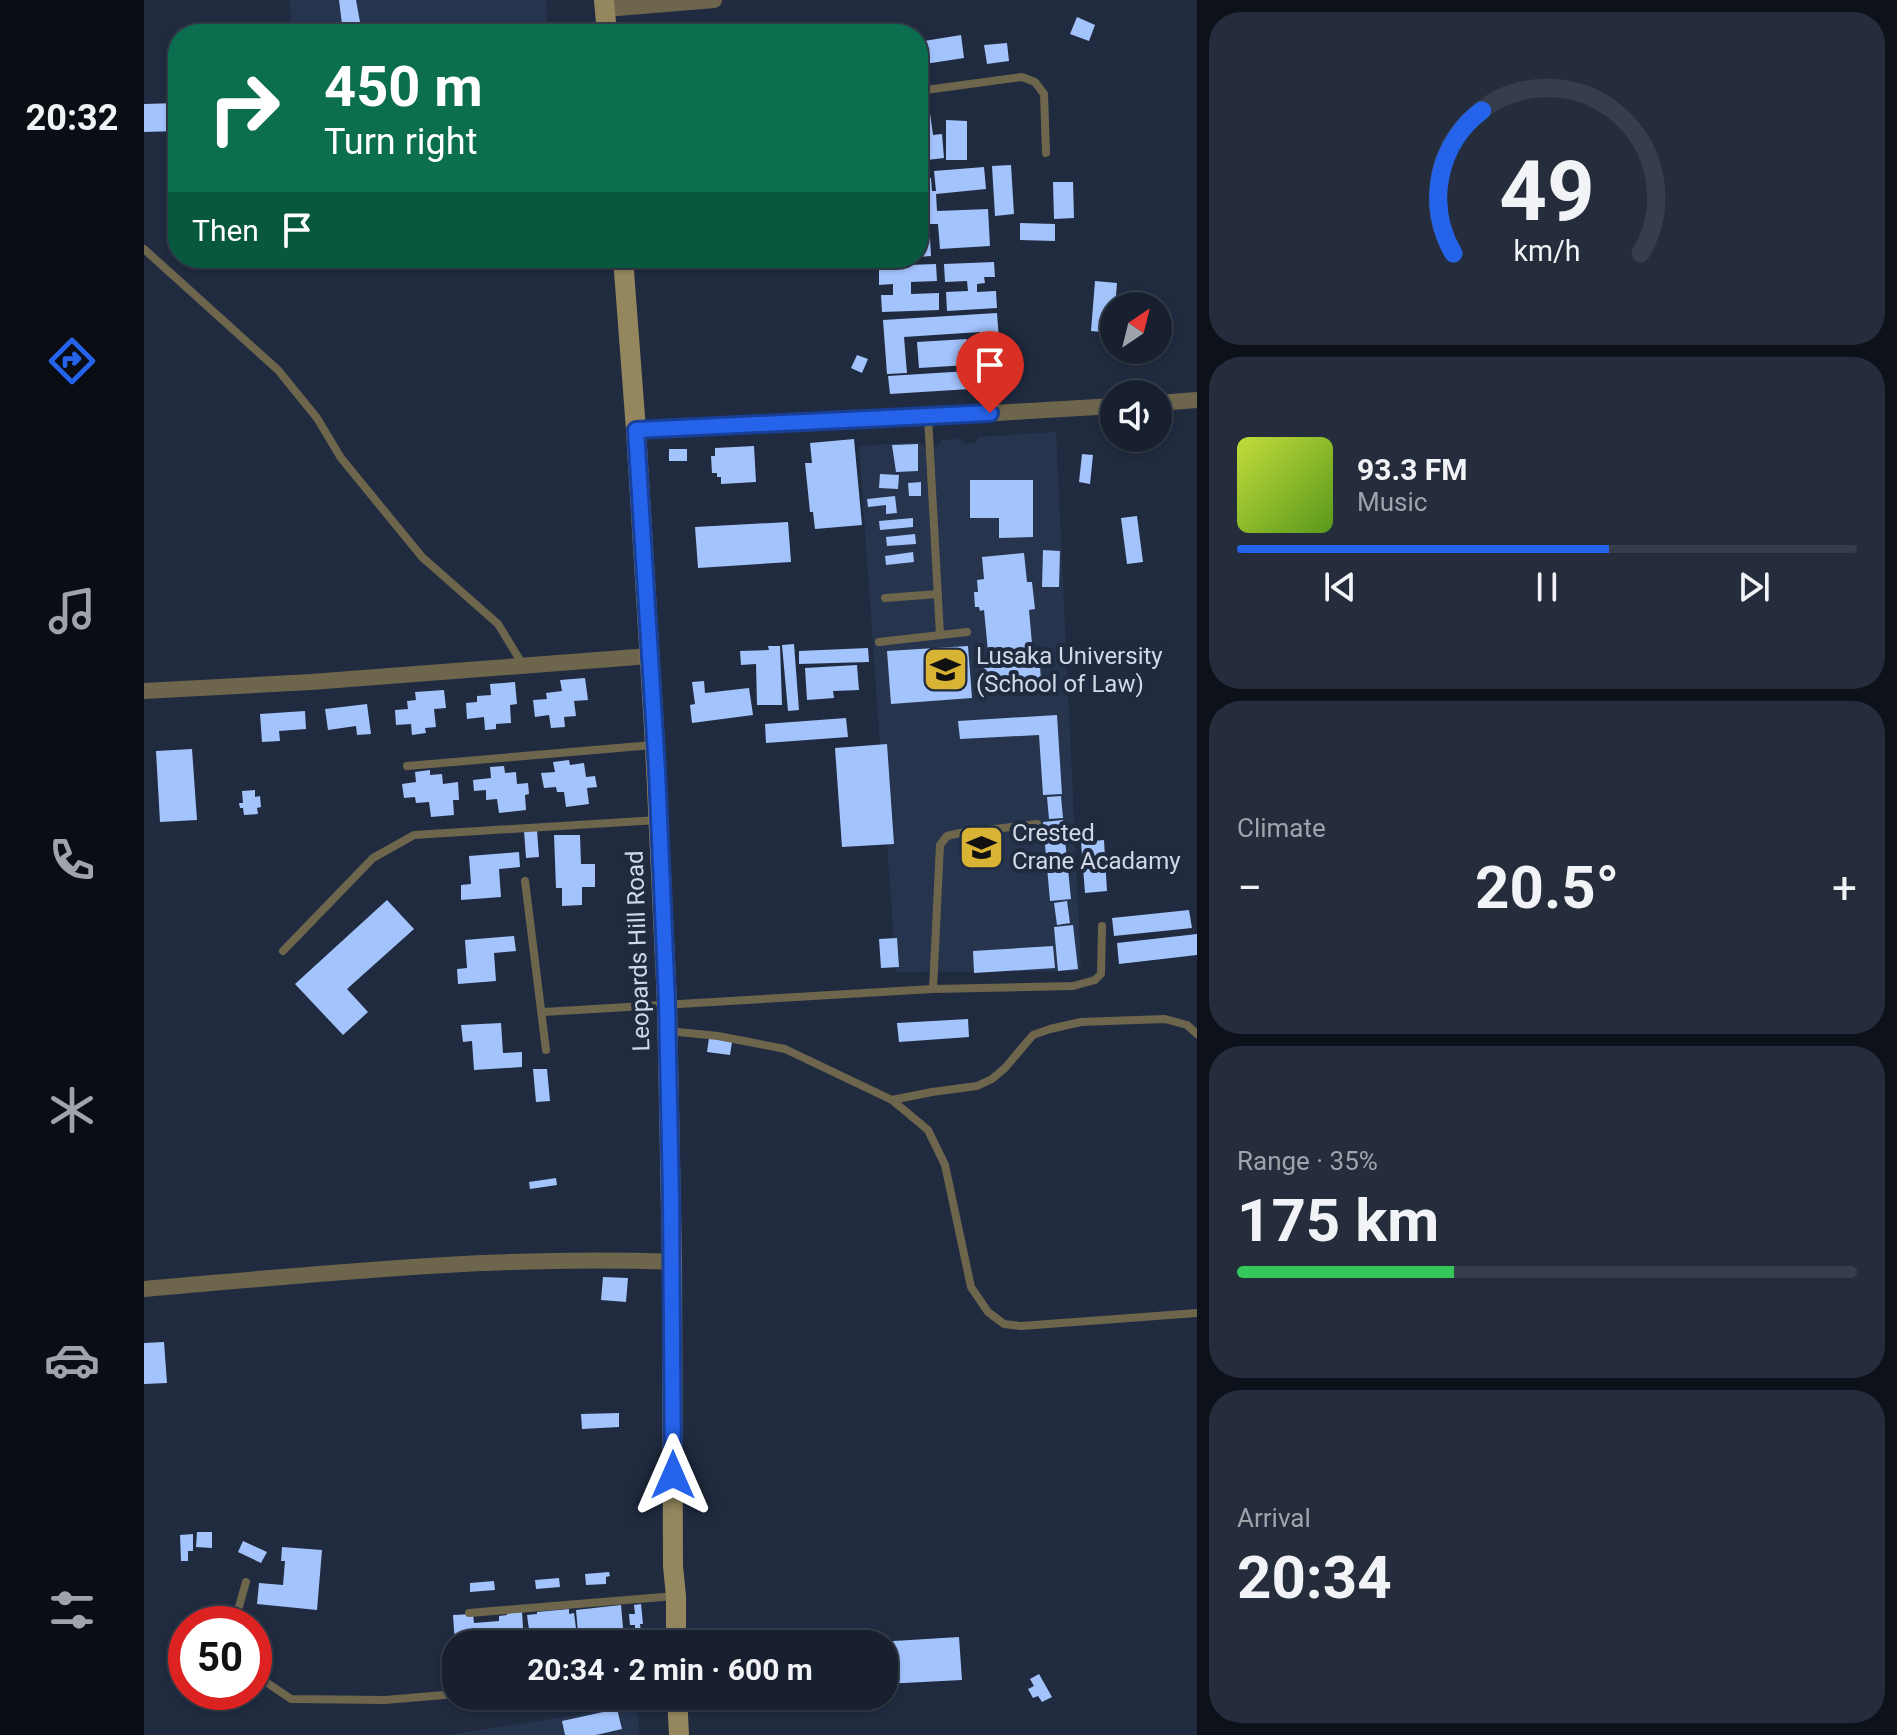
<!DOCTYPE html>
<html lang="en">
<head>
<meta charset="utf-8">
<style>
	body { margin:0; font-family:Roboto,sans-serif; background:#252d3c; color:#f1f3f6; height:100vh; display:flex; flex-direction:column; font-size:30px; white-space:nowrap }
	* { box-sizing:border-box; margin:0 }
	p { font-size:26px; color:#9fa3ab }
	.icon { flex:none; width:44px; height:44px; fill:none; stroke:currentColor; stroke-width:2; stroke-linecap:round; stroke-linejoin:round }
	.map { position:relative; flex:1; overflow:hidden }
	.details { display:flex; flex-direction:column; gap:12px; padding:12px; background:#0d121a; width:700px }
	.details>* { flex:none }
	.guide { position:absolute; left:24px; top:24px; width:760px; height:244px; border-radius:32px; box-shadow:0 2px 6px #0004,0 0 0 2px #363e4c; background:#0b6e4f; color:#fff; overflow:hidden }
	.needle { width:52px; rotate:35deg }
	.tools { position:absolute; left:956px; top:292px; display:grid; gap:16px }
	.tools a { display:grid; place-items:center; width:72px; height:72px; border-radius:50%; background:#182030; box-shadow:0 2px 6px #0004,0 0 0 2px #363e4c; font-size:40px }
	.speed { position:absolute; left:24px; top:1606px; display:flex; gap:16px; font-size:40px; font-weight:700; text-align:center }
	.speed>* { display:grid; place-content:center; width:104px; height:104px; border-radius:50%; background:#182030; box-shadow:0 2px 6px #0004,0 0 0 2px #363e4c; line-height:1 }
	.speed .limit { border:12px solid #d22; background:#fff; color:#111 }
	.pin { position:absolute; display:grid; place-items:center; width:68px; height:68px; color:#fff; margin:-82px -34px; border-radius:50% 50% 50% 0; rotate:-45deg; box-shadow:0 0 8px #0007 }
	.pin .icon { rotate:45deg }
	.me { position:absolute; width:88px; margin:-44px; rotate:0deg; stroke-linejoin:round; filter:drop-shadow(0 0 6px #0008) }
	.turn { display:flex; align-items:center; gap:28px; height:168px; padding:0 24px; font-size:36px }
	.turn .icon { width:104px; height:104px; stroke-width:2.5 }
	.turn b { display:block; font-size:56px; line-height:68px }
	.then { display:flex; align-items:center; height:76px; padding:0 24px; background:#0003; gap:16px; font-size:30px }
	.big { font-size:60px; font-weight:700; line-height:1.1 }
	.details .tile { flex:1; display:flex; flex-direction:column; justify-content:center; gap:12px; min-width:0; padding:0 28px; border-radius:32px; background:#252d3c }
	.details .dial { align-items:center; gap:0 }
	.dial svg { height:208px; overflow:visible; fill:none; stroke:#363e4c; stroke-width:7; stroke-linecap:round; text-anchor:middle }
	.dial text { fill:#f1f3f6; stroke:none }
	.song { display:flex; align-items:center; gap:24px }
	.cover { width:96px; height:96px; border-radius:12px; background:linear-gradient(135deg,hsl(70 70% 55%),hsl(90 70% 35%)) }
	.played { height:8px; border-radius:4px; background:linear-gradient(90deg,#2563eb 60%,#363e4c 60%) }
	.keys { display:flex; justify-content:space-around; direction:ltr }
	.heat { display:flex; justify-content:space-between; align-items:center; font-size:44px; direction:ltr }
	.charge { height:12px; border-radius:6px; background:linear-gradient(90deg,#34c759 35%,#363e4c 0) }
	.trip { position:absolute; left:298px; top:1630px; width:456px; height:80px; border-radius:32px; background:#182030; box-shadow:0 2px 6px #0004,0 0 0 2px #363e4c; font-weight:700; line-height:80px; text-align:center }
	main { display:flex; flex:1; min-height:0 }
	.menu { display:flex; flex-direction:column; width:144px; justify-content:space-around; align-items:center; background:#0a0d13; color:#9fa3ab }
	.menu .icon { width:56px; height:56px }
	.menu .current { color:#2563eb }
	.menu b { font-size:36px; color:#f1f3f6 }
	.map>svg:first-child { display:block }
</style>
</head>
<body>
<main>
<nav class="menu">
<b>20:32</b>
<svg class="icon current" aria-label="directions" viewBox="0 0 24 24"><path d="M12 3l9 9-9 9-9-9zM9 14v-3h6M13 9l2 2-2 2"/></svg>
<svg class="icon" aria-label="music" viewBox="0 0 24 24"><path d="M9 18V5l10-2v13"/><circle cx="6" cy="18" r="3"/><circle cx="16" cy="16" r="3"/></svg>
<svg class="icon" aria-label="phone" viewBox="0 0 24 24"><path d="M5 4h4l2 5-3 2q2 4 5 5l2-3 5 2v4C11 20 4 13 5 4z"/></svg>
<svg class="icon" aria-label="climate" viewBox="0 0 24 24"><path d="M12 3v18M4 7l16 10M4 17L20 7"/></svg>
<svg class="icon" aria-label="car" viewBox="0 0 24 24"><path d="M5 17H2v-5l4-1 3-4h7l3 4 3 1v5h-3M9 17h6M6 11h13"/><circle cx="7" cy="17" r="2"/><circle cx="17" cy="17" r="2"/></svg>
<svg class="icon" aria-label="filters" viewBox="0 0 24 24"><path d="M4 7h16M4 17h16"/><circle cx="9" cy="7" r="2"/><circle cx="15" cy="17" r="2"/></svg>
</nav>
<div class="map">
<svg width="1053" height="1735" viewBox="0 0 1053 1735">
	<rect width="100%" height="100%" fill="#202b40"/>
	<path fill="#26344e" d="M146,0h256l2,34h-257z
		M912,432l25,539 -185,1 -37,-526 60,-4 6,6 12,-1 5,-7 17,-1 6,5 10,-1 4,-6z
		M492,1706l4,29h-193z"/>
	<path fill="#a3c3fc" d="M195,0h17l4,22 -18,2z
		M933,17l18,8 -6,16 -19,-7z
		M817,35l3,23 -46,7v-23z
		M863,43l2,18 -22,3 -3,-19z
		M34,103v28l-34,1v-28z
		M786,113l3,22 9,-1 2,24 -17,2 -5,-46z
		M802,120l21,1v39h-21z
		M867,165l3,49 -19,2 -3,-50z
		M840,167l2,22 -50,5 1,17 51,-2 2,37 -50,3 -2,-25h-8l-1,-33h7l-2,-20z
		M774,178h13l1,13h-14z
		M909,182h20l1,36 -20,1z
		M774,211h10l1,17h-11z
		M876,223l35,1v17l-35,-1z
		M786,238l1,18 -13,1v-18z
		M850,262l1,15h-11l1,6 -8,1v8l19,-1 1,17 -50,3 -1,-19 22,-1 -1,-10 -22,1 -1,-18z
		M792,264l1,17 -26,1v12l28,-1v17l-57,2 -1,-17h12v-11l-14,1v-19z
		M951,281l22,2 -4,50 -22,-2z
		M853,313l4,54 -19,1 -2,-36 -76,5 3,36 -20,1 -4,-54z
		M823,339l1,26 -49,3 -2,-26z
		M713,355l11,4 -6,14 -11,-5z
		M857,369l1,18 -112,7 -2,-18z
		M710,439l8,86 -47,4 -2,-17h-3l-5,-49h7l-2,-20z
		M774,444v27l-22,1 -4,-27z
		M610,446l2,36 -35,2v-7h-4v-4h-5l-1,-17h4v-8z
		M525,449h18v12h-18z
		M938,454l11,1 -3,29 -11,-2z
		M736,474l19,1 -1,14 -19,-1z
		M826,480h63v57l-34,1v-20h-29z
		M777,482v14h-12l-1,-13z
		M751,496l2,17 -11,1v-9l-18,2 -1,-8z
		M993,516l6,46 -16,2 -6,-46z
		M769,518v9l-33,3 -1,-9z
		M644,522l3,40 -93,6 -3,-41z
		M771,534l1,10 -29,2 -1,-9z
		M899,550l17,1 -1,36h-17z
		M769,552l1,10 -28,3 -1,-9z
		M880,553l3,29h5l3,27 -6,1 5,56 6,-1 1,17 -56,5 -2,-25h6l-5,-52 -4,1 -1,-4h-4l-1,-15h4l-1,-12 7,-1 -2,-22z
		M650,644l5,66 -11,1 -6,-66z
		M624,646h12l2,59h-25l-1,-41 -15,1 -1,-14 29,-1z
		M824,646l4,52 -81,6 -4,-53z
		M724,648l1,14 -70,2v-13z
		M713,665l2,25 -26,1 1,7 -27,2 -2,-32z
		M441,678l3,22 -14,1 2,15 -12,1 1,10 -14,1 -2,-13 -14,2 -2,-17 14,-1 -1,-6 16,-2 -2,-11z
		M560,681l1,12 44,-5 4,27 -61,8 -2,-18 5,-1 -3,-22z
		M371,682l2,22 -7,1 1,18 -15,1v5l-11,1 -1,-13 -17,2 -1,-16 11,-1v-6l14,-1 -1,-11z
		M300,690l2,18 -12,1 2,18 -11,1 1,5 -14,2 -1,-11 -15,1 -1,-15 13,-1 -1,-8 9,-1 -1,-8z
		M223,704l4,30 -14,1 -1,-9 -28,4 -3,-21z
		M161,711l1,18 -27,2 1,10 -18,1 -2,-28z
		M913,715l5,79 -19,1 -4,-60 -79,4 -2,-18z
		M702,718l2,19 -82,6 -1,-19z
		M743,744l7,100 -52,3 -7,-99z
		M48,749l5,71 -37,2 -4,-71z
		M425,760l1,5 14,-2 2,14 9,-1 2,11 -10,1 2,16 -23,3 -2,-15h-7l-1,-5 -12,1 -3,-15 14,-1 -2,-10z
		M360,766l1,7 11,-1 1,12 11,-1 1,11 -4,1 1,15 -27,3 -2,-14 -11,1v-10l-12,1 -1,-11 18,-2 -1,-11z
		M286,770v5l12,-1 1,10 15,-2 1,18h-6l1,15 -23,2 -2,-15 -13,1 -1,-6 -11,1 -2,-14 14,-2 -1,-10z
		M111,790v7l5,-1 1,11 -4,1 1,6 -14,1 -1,-7h-3l-1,-5h4l-1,-12z
		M917,796l2,22 -14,1 -2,-22z
		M919,820l8,79 -21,2 -7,-79z
		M393,830l2,27 -13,1 -2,-27z
		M410,835h26l1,29h14v23h-13v18l-20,1v-18h-6z
		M960,840l3,51 -22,2 -4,-51z
		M375,852l1,15 -21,2 2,28 -40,3v-15l10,-1 -2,-28z
		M243,900l27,29 -67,60 21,23 -25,23 -48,-51z
		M923,901l3,22 -13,2 -3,-22z
		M1045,910l3,18 -78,8 -2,-18z
		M929,925l5,44 -20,2 -4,-44z
		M1053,934v21l-78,9 -2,-21z
		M370,936l2,15 -22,2 2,28 -38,3 -1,-15 10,-1 -2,-28z
		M753,938l2,29 -18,1 -2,-29z
		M909,946l2,22 -81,5 -1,-22z
		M824,1019l1,18 -70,5 -2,-19z
		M357,1023l2,30 19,-1v15l-48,3 -2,-29 -9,1 -2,-17z
		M565,1038l23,4 -2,13 -23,-3z
		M389,1069h14l3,32 -14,1z
		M412,1178l1,7 -27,4 -1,-7z
		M459,1277l25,1 -2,24 -25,-2z
		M20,1342l3,41 -23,1v-41z
		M475,1413v14l-37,2 -1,-15z
		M53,1532h15v16l-16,-1z
		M49,1534v17h-5v10h-7l-1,-26z
		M99,1541l24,11 -6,11 -23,-11z
		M138,1547l40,3 -5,60 -60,-6 2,-21 24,2 2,-24h-4z
		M465,1572l1,4 -4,1v7l-20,1 -1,-11z
		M415,1578l1,9 -24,2 -1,-9z
		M350,1581l1,9 -25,2v-9z
		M497,1604l2,20h-3l1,8h-6v-7h-5l-1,-11h6l-1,-9z
		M477,1605l2,23h6l1,16h-51l-3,-34z
		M425,1609v5l5,-1 4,31h-45l-1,-7h-2l-3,-22 10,-1v-2z
		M378,1612l2,32h-69l-2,-29 20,-1 1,9 25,-2v-5l8,-1v-2z
		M815,1637l3,43 -78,4v-40h-7v-2z
		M895,1674l13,23 -10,5 -4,-6 -5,2 -5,-9 6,-3 -4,-7z
		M473,1709l5,20 -26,6h-31l-3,-14z"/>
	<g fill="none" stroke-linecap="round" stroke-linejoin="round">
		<path stroke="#6e664c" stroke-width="8" d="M774,91l104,-14 13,5 9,12 2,59
			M0,249l134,121 39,48 24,40 81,99 76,67 25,41
			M784,417l12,218
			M741,598l53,-4
			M735,642l88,-10
			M263,766l246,-21
			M381,881l21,169
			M139,951l90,-93 41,-23 244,-15
			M789,989l7,-144 7,-9 13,-3 77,-9
			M399,1012l390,-23 140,-3 22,-6 6,-6 1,-48
			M524,1031l50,5 67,13 107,51 36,30 17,35 26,122 17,25 16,12 17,2 176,-13
			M748,1100l40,-8 45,-6 15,-7 13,-11 28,-33 17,-6 31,-7 84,-3 22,6 10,9
			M325,1613l206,-17
			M90,1624l12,-42
			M110,1674l37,25 94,1 71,-6"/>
		<path stroke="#6e664c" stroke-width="16" d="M461,9l109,-9
			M1014,403l39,-3
			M492,430l273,-12 205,-12
			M0,691l167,-9 339,-26
			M0,1289c175,-15 352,-34 528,-27"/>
		<path stroke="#94865d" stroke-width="20" d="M460,0l3,34
			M479,258l13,172 19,315 12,258 5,259 1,304 3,30v48
			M533,1696l2,39"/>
	</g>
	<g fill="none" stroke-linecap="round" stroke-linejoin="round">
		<defs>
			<path id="route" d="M529,1475l-2,-277 -4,-195 -10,-233 -21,-340 354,-17"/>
		</defs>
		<use href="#route" stroke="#184099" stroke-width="20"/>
		<use href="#route" stroke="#2563eb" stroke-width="14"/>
	</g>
	<defs>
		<symbol id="school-square" viewBox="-11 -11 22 22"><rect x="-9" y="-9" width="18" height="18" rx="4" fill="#d9b334" stroke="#202b40"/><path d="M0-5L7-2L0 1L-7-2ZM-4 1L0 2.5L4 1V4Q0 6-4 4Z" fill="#111"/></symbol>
	</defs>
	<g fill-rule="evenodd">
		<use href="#school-square" x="776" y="644" width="51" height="51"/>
		<use href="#school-square" x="812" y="822" width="51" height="51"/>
	</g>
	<g text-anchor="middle" stroke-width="8" stroke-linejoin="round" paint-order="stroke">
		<g font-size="24" fill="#d1d9e7" stroke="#202b40" text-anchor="start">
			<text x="832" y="664">Lusaka University<tspan x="832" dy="28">(School of Law)</tspan></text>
			<text x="868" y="841">Crested<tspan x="868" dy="28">Crane Acadamy</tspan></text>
		</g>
		<g font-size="24" fill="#d1d9e7" stroke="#202b40">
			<text transform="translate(494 951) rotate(-92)" y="8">Leopards Hill Road</text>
		</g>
	</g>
</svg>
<div class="tools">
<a><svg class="needle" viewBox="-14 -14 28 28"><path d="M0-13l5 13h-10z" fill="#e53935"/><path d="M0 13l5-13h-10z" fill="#9fa3ab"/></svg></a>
<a><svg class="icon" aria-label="sound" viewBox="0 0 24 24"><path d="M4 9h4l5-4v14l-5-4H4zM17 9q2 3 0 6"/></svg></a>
</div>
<div class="speed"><div class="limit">50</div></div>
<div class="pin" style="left:846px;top:413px;background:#d93025"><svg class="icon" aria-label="arrive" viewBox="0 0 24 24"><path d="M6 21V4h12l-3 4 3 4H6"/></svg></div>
<svg class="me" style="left:529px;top:1475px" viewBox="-20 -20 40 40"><path d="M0-17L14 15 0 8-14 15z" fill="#2563eb" stroke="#fff" stroke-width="4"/></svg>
<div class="trip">20:34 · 2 min · 600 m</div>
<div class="guide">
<div class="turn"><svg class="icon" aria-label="right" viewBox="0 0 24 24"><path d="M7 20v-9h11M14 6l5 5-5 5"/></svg><div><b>450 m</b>Turn right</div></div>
<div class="then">Then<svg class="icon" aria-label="arrive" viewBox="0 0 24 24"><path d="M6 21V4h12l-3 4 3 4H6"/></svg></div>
</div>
</div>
<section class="details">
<div class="tile dial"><svg viewBox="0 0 100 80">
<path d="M14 69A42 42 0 1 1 86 69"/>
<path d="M14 69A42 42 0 0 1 25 14" stroke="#2563eb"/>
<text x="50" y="56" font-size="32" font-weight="700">49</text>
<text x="50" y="72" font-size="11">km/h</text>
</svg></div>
<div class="tile">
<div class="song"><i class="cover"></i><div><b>93.3 FM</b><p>Music</p></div></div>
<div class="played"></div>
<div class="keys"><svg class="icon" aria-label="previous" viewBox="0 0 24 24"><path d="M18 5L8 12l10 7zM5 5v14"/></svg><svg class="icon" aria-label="pause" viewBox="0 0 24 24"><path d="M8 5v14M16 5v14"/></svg><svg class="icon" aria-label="next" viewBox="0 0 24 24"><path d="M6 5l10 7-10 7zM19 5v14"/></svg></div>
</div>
<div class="tile"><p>Climate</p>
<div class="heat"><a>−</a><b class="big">20.5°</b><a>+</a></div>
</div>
<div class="tile"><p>Range · 35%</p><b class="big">175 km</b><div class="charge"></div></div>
<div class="tile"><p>Arrival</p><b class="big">20:34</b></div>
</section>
</main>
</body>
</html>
